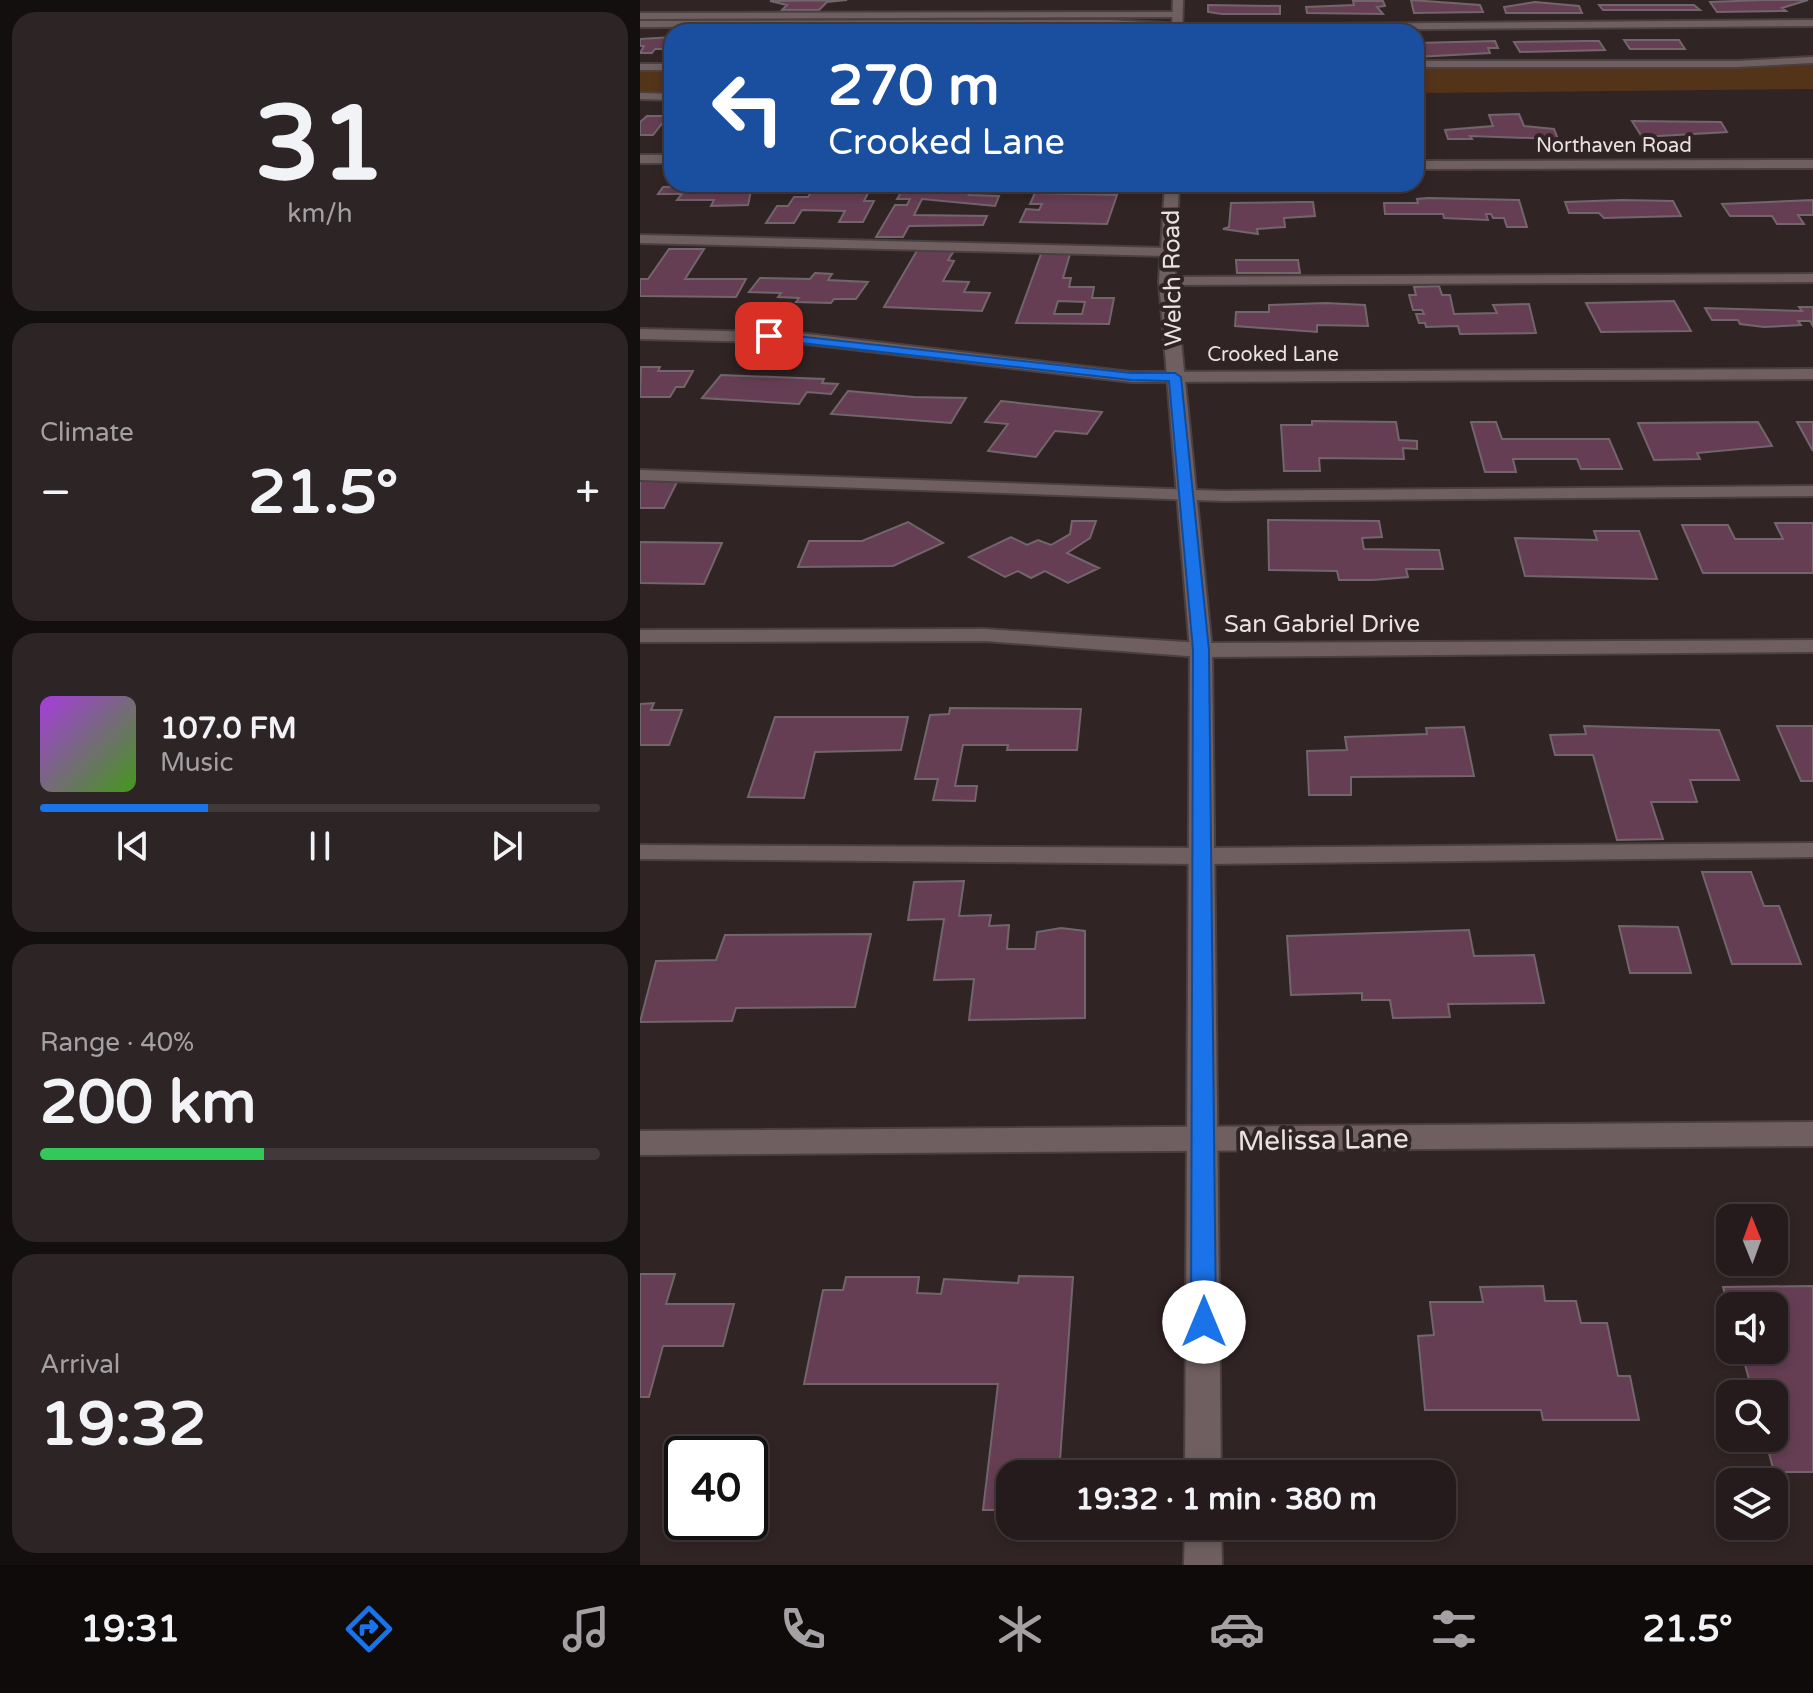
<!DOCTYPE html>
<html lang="en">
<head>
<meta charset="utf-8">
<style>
	body { margin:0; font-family:"Varela Round",sans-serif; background:#2d2425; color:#f1f3f6; height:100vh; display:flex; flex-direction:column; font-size:30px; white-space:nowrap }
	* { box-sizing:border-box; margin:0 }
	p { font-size:26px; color:#a3a1a3 }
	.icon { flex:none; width:44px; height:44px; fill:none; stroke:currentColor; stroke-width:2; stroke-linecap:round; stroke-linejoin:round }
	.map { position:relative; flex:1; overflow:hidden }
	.sheet { display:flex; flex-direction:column; gap:12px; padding:12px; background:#140f0f; width:640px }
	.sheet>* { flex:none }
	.hud { position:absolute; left:24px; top:24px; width:760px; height:168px; border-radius:24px; box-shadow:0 4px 12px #0003,0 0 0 2px #42393b; background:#1a4fa0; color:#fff; overflow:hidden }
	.needle { width:52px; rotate:359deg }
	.tools { position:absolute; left:1076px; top:1204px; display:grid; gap:16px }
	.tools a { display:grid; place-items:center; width:72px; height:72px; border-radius:16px; background:#251b1c; box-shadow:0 4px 12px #0003,0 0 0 2px #42393b; font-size:40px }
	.speed { position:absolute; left:24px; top:1436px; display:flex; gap:16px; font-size:40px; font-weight:700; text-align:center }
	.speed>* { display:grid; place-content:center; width:104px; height:104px; border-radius:50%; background:#251b1c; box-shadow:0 4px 12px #0003,0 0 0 2px #42393b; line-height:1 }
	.speed .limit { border:4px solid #111; border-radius:12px; background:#fff; color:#111 }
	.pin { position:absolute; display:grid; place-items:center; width:68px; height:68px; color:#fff; margin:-34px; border-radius:16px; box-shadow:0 4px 12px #0006 }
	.me { position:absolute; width:88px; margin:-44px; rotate:0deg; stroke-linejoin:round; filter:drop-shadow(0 0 6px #0008) }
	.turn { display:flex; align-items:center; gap:28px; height:168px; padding:0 32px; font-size:36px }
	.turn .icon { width:104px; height:104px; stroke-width:2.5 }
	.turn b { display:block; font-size:56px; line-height:68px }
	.big { font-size:60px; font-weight:700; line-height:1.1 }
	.sheet .widget { flex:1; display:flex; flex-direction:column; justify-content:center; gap:12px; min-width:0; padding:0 28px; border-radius:24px; background:#2d2425 }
	.sheet .dial { align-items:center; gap:0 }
	.dial b { font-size:104px; line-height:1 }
	.song { display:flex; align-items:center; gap:24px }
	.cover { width:96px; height:96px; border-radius:12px; background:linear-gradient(135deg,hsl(280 70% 55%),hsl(100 70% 35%)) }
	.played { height:8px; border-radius:4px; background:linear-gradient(90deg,#1a73e8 30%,#42393b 30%) }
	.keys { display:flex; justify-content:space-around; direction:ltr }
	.heat { display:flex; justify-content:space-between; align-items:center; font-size:44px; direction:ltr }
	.charge { height:12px; border-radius:6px; background:linear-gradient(90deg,#34c759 40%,#42393b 0) }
	.trip { position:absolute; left:356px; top:1460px; width:460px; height:80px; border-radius:24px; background:#251b1c; box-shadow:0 4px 12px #0003,0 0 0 2px #42393b; font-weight:700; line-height:80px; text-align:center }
	.tabs { display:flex; height:128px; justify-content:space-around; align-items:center; background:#0f0b0b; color:#a3a1a3 }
	.tabs .icon { width:56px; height:56px }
	.tabs .active { color:#1a73e8 }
	.tabs b { font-size:36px; color:#f1f3f6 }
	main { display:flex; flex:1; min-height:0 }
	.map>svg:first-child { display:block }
</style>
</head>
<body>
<main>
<section class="sheet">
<div class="widget dial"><b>31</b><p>km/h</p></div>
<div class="widget"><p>Climate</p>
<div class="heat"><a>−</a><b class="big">21.5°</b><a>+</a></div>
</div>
<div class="widget">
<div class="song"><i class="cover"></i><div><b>107.0 FM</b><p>Music</p></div></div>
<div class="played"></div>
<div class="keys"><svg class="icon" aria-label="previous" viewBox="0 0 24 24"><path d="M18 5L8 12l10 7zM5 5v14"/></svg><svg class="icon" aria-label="pause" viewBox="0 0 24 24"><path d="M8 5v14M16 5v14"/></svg><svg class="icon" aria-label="next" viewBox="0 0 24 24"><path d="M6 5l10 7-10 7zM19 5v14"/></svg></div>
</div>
<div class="widget"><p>Range · 40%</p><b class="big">200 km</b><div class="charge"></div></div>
<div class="widget"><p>Arrival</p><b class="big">19:32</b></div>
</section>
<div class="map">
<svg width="1173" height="1565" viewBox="0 0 1173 1565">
	<rect width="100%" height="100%" fill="#312425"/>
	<path fill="#543419" d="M1173,61v28l-397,4v-27z
		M0,68h32v26h-32z"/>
	<path fill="#653e53" stroke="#72656b" stroke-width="2" fill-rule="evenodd" d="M207,0l-20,2 -8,8h-37l5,-5 -17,-4z
		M771,0l69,5 3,7 -69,1z
		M1122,0h46l-26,8 4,3 -69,1 -7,-10z
		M713,1h30l2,5 -8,1 6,7 -76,-1 -1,-6 48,-2z
		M895,2l44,4 3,7h-76l-2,-6z
		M568,5l72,1v8h-58l-14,-2z
		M959,5h95l6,5h-97z
		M32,37v16h-4l4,-4h-17l-3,4h-12l4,-7h-4v-7z
		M984,40h55l6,9h-55z
		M855,41l3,7h-10l2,5 -74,4v-14z
		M945,41h14l6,9 -85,2 -6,-10z
		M879,114l5,12 30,3 4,10 -88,-3 2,3h-24l-3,-9 48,-4 -4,-11z
		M7,116h21l-15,19h-13v-13z
		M992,121l89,1 6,10 -85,5z
		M95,185l26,1 -3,5h-7l-3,14 -37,1 3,-6h-37l5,-6h-24l5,-7z
		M204,187h27l-7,14h10l-11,21h-24l6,-11 -43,-1 -8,13h-28l11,-17h11l6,-9h14l4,-6h29z
		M263,189l69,2 -3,4 30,1 -4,10 -73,-7 -8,16 73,1 -4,9 -74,1 -6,11h-27l19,-32h12l3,-6h-13z
		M395,193l82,2 -10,29 -87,-2 6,-13 13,1 3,-6h-12z
		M788,198l91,2 8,27h-20l-3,-9h-11l-2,-4h-5l2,6 -44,-2 -1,-4h-58l-1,-11h34l-1,-4z
		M982,200l51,1 8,15 -77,2 -5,-5h-30l-4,-11z
		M1173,200v15h-15l6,9h-27l-5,-8h-42l-8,-12z
		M661,202h12l2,14 -31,2 1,9 -28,2 1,5 -35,-5 6,-2 2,-24z
		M29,249h35l-19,30h61l-10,18 -96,-1v-17h8z
		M278,249l36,2 -6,9 6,1 -11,20 26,1 -5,10 26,1 -8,18 -98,-4z
		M401,254h29l-7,24h8l-2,9h25l-2,11h22l-5,26 -93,-1zM418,301l27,1 -3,12h-28z
		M596,260h62l2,13h-63z
		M175,273l17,1 -4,6 40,2 -12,17h-22l-3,4 -35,-1 3,-4 -21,-1 3,-4 -32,-1 11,-14 50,1z
		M799,286l3,9h8l4,19 43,-1 -4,-8 36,-1 7,29 -76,1 -2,-8 -32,1 -1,-4h-6l-3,-9h8l-2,-4h-9l-4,-15h7l-2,-8z
		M1034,301l17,30 -90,1 -15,-29z
		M686,303l39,2 3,21 -51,-1v7l-82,-6 1,-14h33v-7z
		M1159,307h14v19l-3,-5h-12l3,4 -37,2 -24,-3 -2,-4h-26l-7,-12 97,3z
		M1,367h19l-2,4h35l-9,16h-8l-6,10h-30z
		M81,375l103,4 -2,4 16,1 -7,10 -24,-2 -8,12 -97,-6z
		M208,391l66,6 52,1 -15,25 -120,-9z
		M361,401l101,11 -15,22 -32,-3 -19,26 -48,-6 20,-27 -23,-2z
		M672,421l84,1 3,18 18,1v8l-14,-1 1,11 -85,-1 1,13h-36l-3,-46h31z
		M831,422h25l6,17h107l13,30h-41l-4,-10h-64l3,13h-31z
		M1118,422l14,24 -75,7 3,6 -46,1 -16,-37z
		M1157,422h16v29z
		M0,480h38l-14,28h-24z
		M628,520l111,1 3,16 -20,1 2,11 75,1 4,19h-37l2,8 -35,3h-34l-2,-9 -68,-1z
		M432,521h24l-6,17 -23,15 32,15 -31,15 -23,-12 -14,7 -13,-7 -13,6 -36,-20 42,-20 16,8 11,-5 13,5 19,-11z
		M268,522l35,21 -50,23 -95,1 11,-26h53z
		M1135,523h38v50h-110l-21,-48h46l7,14h48z
		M954,531h45l18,48 -132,-3 -10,-38 82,2z
		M0,542l82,1 -18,41 -64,-1z
		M14,703l-3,7h31l-13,35h-29v-41z
		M310,708l131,1 -4,41h-70l1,-5h-45l-8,41h22l-2,15 -42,-1 5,-21h-23l15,-64 19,-1z
		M135,717h133l-7,33 -86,2 -11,46 -56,-1z
		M944,726l135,4 20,50h-49l7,22h-46l12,37 -46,1 -24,-85h-38l-5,-20 36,-1z
		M1137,726h36v55h-12z
		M824,727l10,49 -123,1v18h-42l-2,-44 40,-1 -2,-13 82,-3 -1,-6z
		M1062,872h49l13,34h15l22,58h-69z
		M324,881l-5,35 32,-1 -2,11 20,-1 -2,24h28l2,-17 24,-4 24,3v87l-116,2 5,-41 -40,1 10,-61 -36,1 6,-38z
		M979,926l59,1 13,46h-61z
		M829,930l5,26 60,-1 10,48 -96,1 2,13 -57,1 -3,-18h-28v-7l-71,2 -4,-59z
		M231,934l-16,73 -119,1 -4,13 -92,1 16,-61 60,-1 9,-25z
		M0,1274h35l-9,30h68l-11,42h-60l-14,51h-9z
		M379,1276l54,1 -14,197h-49v36h-27l15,-126h-194l19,-94h20l3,-13h73l-2,16 24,1 3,-15 74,4z
		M903,1286l2,15h31l5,22h26l11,53h12l9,44h-96l-2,-10h-116l-7,-74 16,-1 -4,-33h53l-3,-15z
		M1173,1286v186h-39l-9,-34h9v-44h-21l-12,-44h33v-44h-44v6l-7,-25z"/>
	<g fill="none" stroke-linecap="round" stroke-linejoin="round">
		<defs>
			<path id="service" d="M541,12l-3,5 -538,2v-6z
				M1173,57v6l-76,4h-321v-6h321z
				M0,64h32v6h-32z
				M0,93l32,1v6l-32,-1z
				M0,235l527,13 7,4 -7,4 -527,-13z
				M1173,274v8l-646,3 -7,-4 7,-4z
				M0,470l584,21 589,-5v10l-589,5 -584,-21z
				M1173,843v14l-611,7 -562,-5v-14l562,3z"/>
			<path id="minor" d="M470,20l90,5 613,-5v6l-613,5 -90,-5 -470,1v-6z
				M0,329l159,4 332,39 682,-3v10l-682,3 -332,-39 -159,-4z
				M345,629l216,14 612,-3v12l-612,5 -216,-16 -345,1v-12z
				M1173,1122v24l-1173,9v-24z"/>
			<path id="tertiary" d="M533,0h10l-1,32h-10z
				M0,155h32v8h-32z
				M1173,160v8l-397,1v-8z
				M525,184h14l-4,97 37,369 9,824h-36l5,-824 -31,-369z
				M545,1526h36l1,39h-38z"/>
		</defs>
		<use href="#service" stroke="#4a4041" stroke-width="4"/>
		<use href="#minor" stroke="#4a4041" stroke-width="4"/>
		<use href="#tertiary" stroke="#4a4041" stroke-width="4"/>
		<use href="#service" fill="#6f5f61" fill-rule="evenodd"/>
		<use href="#minor" fill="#6f5f61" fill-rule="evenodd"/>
		<use href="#tertiary" fill="#6f5f61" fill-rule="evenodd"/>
	</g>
	<path fill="#1a73e8" stroke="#114b97" stroke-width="2" d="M129,333l362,40h44l6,4 28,273 7,672 -3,8 -9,3 -9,-3 -4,-8 2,-672 -24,-269 -38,-1 -366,-41v-5z"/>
	<g text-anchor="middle" stroke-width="8" stroke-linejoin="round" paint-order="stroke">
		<g font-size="20" fill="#eae1e2" stroke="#312425">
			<text x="974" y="152">Northaven Road</text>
			<text x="633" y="361">Crooked Lane</text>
		</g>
		<g font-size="24" fill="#eae1e2" stroke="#312425">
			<text transform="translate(532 278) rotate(-91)" y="8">Welch Road</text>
			<text x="682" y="632">San Gabriel Drive</text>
		</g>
		<g font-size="28" fill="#eae1e2" stroke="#312425">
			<text transform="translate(683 1139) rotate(-1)" y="10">Melissa Lane</text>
		</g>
	</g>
</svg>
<div class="tools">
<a><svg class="needle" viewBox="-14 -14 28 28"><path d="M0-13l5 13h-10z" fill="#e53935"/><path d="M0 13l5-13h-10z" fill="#a3a1a3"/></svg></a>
<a><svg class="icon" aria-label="sound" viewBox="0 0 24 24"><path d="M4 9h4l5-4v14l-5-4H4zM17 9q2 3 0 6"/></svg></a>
<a><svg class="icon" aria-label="search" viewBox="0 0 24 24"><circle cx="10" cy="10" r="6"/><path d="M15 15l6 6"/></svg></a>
<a><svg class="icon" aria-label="layers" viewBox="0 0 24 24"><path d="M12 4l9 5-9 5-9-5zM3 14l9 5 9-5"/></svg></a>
</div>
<div class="speed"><div class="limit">40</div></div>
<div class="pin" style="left:129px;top:336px;background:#d93025"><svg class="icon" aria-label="arrive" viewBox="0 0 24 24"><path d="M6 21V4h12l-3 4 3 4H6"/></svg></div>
<svg class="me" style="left:564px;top:1322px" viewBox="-20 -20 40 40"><circle r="19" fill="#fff"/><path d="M0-13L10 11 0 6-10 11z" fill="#1a73e8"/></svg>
<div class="trip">19:32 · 1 min · 380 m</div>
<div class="hud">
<div class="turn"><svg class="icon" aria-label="left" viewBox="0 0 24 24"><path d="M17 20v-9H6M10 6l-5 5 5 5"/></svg><div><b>270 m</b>Crooked Lane</div></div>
</div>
</div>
</main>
<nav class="tabs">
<b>19:31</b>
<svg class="icon active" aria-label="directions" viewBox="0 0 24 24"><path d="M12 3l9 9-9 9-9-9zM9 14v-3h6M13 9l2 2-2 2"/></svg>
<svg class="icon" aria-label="music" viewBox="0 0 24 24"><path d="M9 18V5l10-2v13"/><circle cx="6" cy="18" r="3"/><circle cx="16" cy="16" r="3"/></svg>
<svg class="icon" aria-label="phone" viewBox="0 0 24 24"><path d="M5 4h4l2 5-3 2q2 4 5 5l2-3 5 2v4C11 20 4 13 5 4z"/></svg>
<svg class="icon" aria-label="climate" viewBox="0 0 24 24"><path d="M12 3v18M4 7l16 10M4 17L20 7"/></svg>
<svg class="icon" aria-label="car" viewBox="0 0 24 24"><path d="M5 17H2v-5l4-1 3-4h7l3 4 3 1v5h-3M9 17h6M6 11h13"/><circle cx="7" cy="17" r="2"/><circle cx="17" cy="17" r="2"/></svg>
<svg class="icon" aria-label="filters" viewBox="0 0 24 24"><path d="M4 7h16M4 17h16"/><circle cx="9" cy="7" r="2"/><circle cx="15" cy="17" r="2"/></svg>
<b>21.5°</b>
</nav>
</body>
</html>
